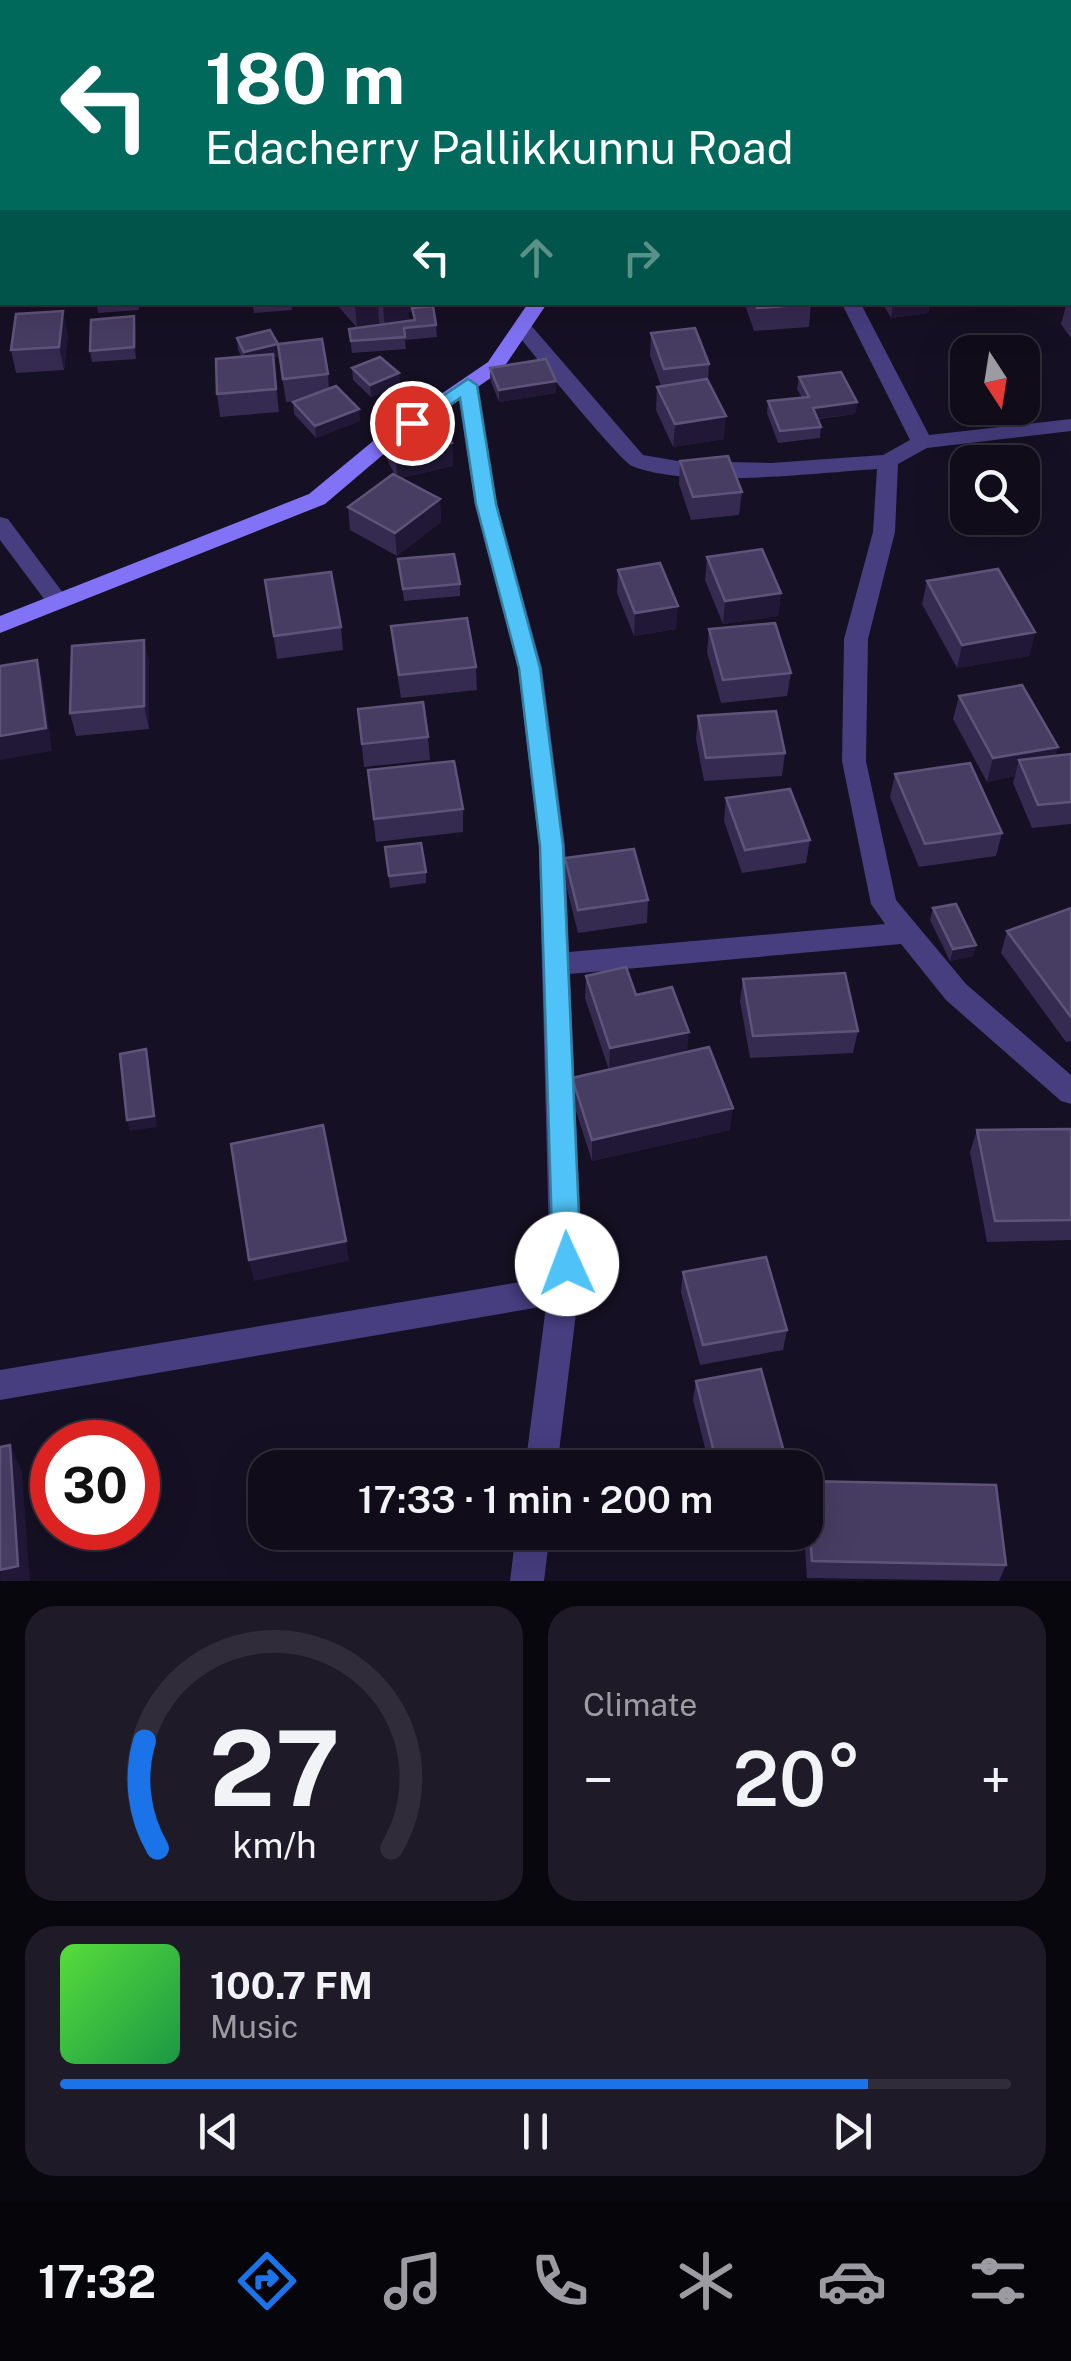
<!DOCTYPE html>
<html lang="en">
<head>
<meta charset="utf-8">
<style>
	body { margin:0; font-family:"Public Sans",sans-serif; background:#1e1a27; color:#f1f3f6; height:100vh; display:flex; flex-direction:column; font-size:38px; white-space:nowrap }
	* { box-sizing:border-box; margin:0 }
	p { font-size:32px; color:#9c9ba2 }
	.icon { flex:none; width:55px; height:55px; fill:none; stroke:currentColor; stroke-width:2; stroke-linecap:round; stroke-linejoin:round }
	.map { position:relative; height:1581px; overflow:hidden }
	.details { display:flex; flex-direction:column; gap:25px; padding:25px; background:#09070e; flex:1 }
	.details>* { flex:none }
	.banner { position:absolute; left:0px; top:0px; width:1072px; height:305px; box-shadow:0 10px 40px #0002,0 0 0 2px #302c39; background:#00695c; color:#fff; overflow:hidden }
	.needle { width:65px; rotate:168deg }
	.buttons { position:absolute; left:950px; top:335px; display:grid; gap:20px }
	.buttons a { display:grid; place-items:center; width:90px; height:90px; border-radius:20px; background:#100c1a; box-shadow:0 10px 40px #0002,0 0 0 2px #302c39; font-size:50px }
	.speed { position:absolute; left:30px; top:1420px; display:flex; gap:20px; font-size:50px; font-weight:700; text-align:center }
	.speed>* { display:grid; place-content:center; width:130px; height:130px; border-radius:50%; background:#100c1a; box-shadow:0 10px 40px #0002,0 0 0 2px #302c39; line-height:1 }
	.speed .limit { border:15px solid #d22; background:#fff; color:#111 }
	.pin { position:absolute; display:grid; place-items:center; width:85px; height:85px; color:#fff; margin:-42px; border:5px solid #fff; border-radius:50%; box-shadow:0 2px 10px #0007 }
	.me { position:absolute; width:110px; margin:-55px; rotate:358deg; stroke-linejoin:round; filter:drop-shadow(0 0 8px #0008) }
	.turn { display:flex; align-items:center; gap:35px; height:210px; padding:0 40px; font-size:45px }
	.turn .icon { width:130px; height:130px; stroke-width:2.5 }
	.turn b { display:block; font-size:70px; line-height:85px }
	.lanes { display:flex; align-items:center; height:95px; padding:0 40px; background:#0003; justify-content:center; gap:50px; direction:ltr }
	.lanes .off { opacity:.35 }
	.big { font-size:75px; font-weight:600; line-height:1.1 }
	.details .card { flex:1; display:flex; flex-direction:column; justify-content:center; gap:15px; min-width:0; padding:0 35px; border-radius:30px; background:#1e1a27 }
	.details .dial { align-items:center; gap:0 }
	.dial svg { height:260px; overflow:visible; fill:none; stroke:#302c39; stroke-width:7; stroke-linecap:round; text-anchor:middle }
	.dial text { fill:#f1f3f6; stroke:none }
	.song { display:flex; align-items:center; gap:30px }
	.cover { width:120px; height:120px; border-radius:15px; background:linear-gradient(135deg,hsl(110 70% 55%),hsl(140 70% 35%)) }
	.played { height:10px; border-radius:5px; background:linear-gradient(90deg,#1a73e8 85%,#302c39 85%) }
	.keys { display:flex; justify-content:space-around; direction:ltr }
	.heat { display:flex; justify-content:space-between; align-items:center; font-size:55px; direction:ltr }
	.details .tiles { flex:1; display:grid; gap:25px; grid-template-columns:1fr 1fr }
	.card:last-child { grid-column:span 2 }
	.trip { position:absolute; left:248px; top:1450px; width:575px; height:100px; border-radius:30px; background:#100c1a; box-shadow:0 10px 40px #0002,0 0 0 2px #302c39; font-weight:600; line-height:100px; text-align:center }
	.tabs { display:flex; height:160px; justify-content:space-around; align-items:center; background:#06050a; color:#9c9ba2 }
	.tabs .icon { width:70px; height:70px }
	.tabs .active { color:#1a73e8 }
	.tabs b { font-size:45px; color:#f1f3f6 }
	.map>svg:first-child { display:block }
</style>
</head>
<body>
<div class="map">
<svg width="1071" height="1581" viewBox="0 0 1071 1581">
	<rect width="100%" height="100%" fill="#151023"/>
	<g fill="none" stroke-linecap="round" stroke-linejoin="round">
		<path fill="#463e7f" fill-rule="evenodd" d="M224,0h17l1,2h-16z
			M995,0h19l1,2h-18z
			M0,28l2,1v10l-2,-1z
			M0,120h2v10h-2z
			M1070,200h1v11h-1z
			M841,302h19l69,133 142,-16v12l-144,17 -29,16 -3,68 -27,107 -2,122 30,139 70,84 105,91v29l-10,-3 -115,-101 -45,-56 -331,30 12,290 -25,204h-32l21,-162 -546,94v-30l550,-93 -11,-431 -21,-178 -43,-164 -18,-119 3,-4 7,-2 10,6 20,119 45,164 23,178 4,106 316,-28 -14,-20 -29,-143 2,-122 29,-107 4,-63c-63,4 -188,20 -245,-3 -12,-5 -106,-120 -120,-139l10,-6 7,2 114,132 35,6 93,2 112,-8 27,-15z
			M0,517l8,2 58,78 3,5 -3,5h-16l-50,-67z
			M516,1532h34l-6,49h-34z"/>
		<path fill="#8172f6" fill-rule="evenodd" d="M1070,152h1v10h-1z
			M529,302h19l-46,68 -110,77 -67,57 -325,129v-17l309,-122 69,-57 110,-75z"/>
	</g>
	<path fill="#352a50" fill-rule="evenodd" d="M1071,301v37l-10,-14 6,-22z
		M96,302h42l1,8 -41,3z
		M252,302h39l1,8 -38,3z
		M339,302h88v5l9,18 1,12 -32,3 1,9 -54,4 -3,-24 8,-1 -18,-21zM413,311v9l-4,1 -1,-9zM379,322l2,3 -22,3z
		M744,302h67l-2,25 -55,4z
		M882,302h48l-2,11 -37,5z
		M136,328v31l-44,3 -2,-11z
		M651,333l58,31 -1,17 16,58 -51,8 -17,-37 1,-23 4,-1 -11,-31z
		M68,334l-4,36 -48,3 -5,-23z
		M237,338l41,6 50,30 1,15 31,32 -44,17 -22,-24 -1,-12 4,-1 -11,1 -7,-46 -5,1 5,55 -59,5 -3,-23 25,-37 -4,-7z
		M352,368l47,5 1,12 -29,12 -18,-17z
		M490,368l66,13v12l-57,9 -9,-23z
		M799,377l58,25 -2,12 -37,5 3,8 -1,11 -42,5 -11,-30 1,-12 34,-3 -5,-9z
		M379,425l73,18 1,23 -52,12 39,21 1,23 -44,34 -47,-26 -2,-23 47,-32 -14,-27z
		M680,461l62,31 -3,23 -48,5 -12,-36z
		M707,557l74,36 -3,23 -55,8 -18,-44z
		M398,559l62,25v12l-56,5z
		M618,570l58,59 -42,7 -17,-43z
		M265,580l76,47 2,23 -66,9z
		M927,581l108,51 -6,24 -72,12 -35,-64z
		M391,626l85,41 1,23 -76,8 -8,-49z
		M709,629l82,44 -4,23 -66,7 -14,-51z
		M144,640l5,23v66l-73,7 -6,-23z
		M959,696l97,60 15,-2v70l-39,4 -19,-45 2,-7 -28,6 -34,-63z
		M358,709l70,28 2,23 -66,7z
		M698,716l87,37 -3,23 -78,5 -8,-42z
		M368,770l95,39v23l-87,10z
		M895,774l107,59 -6,23 -77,11 -29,-70z
		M726,798l84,42 -4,23 -64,10 -18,-52z
		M385,847l41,25v11l-36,5z
		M565,858l83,42 -1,23 -69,10 -13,-52z
		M933,908l43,37 -3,11 -23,5 -20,-41z
		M1071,908v133l-5,1 -65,-89 6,-22z
		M586,976l50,19 51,57 43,78 -138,31 -20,-62v-21l37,-8 -24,-72z
		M743,979l115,52 -5,22 -103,5 -10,-57z
		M1071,1129v111l-84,2 -17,-90 7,-22z
		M683,1272l104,58 -4,20 -83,15 -19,-73z
		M696,1381l88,71 -4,16h-70l-17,-68z
		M806,1481l200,84 -7,16 -192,-3 -3,-46z"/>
	<path fill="#201836" d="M365,302h13l1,20 -22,6 -2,-22z
		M396,302h31v5l-19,5 1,10 -24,7 -2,-23z
		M893,302h37l-2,11 -37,5z
		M63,311l5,23 -4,36 -5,-23z
		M134,316l2,12v31l-2,-12z
		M278,344l1,12 -5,1 5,55 -3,-23 -30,-25 -2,-12z
		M399,373l1,12 -29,12 -1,-12z
		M556,381v12l-57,9v-12z
		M857,402l-2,12 -43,5 1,-11z
		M359,409l1,12 -44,17 -1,-12z
		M726,416l-2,23 -51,8 2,-23z
		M452,443l1,23 -56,13 -1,-23z
		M440,499l1,23 -44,34 -2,-23z
		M781,593l-3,23 -55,8 2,-23z
		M678,606l-2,23 -42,7 1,-23z
		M1035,632l-6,24 -72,12 5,-23z
		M144,640l5,23v66l-5,-23z
		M37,660l6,23 9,68 -52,9v-24z
		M1058,747l-6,23 -33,-10 -4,16 -28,6 6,-24z
		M976,945l-3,11 -23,5 3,-12z
		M689,1032l-2,22 -78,16 1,-22z
		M146,1049l3,12 8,66 -27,4 -3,-11z
		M733,1108l-3,22 -138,31v-21z
		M346,1241l3,20 -95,20 -5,-21z
		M10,1445l12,26 8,110h-30z"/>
	<path fill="#473c62" stroke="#5e547a" stroke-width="2.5" d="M880,0h41l2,2h-41z
		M975,0h22l3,2h-39z
		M1049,0h22v8l-1,-6h-18z
		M755,302h56l1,2 -55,4z
		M433,306l3,19 -32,3 1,9 -54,4 -2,-12 66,-9 -3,-12z
		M63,311l-4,36 -48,3 5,-36z
		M134,316v31l-44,4 1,-31z
		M695,328l14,36 -45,5 -13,-36z
		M270,330l8,14 -34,8 -7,-14z
		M322,339l6,35 -45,5 -5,-35z
		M273,354l3,35 -59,5 -1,-35z
		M380,357l19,16 -29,12 -18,-17z
		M546,359l10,22 -57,9 -9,-22z
		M841,372l16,30 -44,6 8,19 -41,4 -12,-30 41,-4 -10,-20z
		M707,379l19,37 -51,8 -18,-37z
		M336,386l23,23 -44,17 -22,-24z
		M435,412l17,31 -56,13 -17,-31z
		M728,456l14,36 -49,5 -13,-36z
		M393,474l47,25 -45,34 -47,-26z
		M762,549l19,44 -56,8 -18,-44z
		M454,554l6,30 -57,5 -5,-30z
		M660,563l18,43 -43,7 -17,-43z
		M998,569l37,63 -73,13 -35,-64z
		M331,572l10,55 -67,9 -9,-56z
		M467,618l9,49 -77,8 -8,-49z
		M775,623l16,50 -68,7 -14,-51z
		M144,640v66l-74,7 2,-67z
		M37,660l9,68 -46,8v-70z
		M1022,685l36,62 -65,11 -34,-62z
		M423,702l5,35 -66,7 -4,-35z
		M776,711l9,42 -79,5 -8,-42z
		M1071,754v48l-33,3 -19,-45z
		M454,761l9,48 -89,10 -6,-49z
		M970,763l32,70 -77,11 -30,-70z
		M790,789l20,51 -65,10 -19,-52z
		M421,843l5,29 -37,4 -4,-29z
		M634,849l14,51 -70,10 -13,-52z
		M956,904l20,41 -23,4 -20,-41z
		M1071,908v109l-64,-86z
		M626,967l10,28 36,-8 17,45 -79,16 -24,-72z
		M845,973l13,58 -105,5 -10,-57z
		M709,1047l24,61 -141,32 -20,-62z
		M146,1049l8,67 -27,4 -7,-66z
		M323,1125l23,116 -97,19 -18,-116z
		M1071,1129v91l-76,1 -18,-91z
		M766,1257l21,73 -84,15 -20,-73z
		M761,1369l23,83 -67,12 -21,-83z
		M10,1445l8,121 -18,4v-123z
		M806,1481l190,4 10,80 -194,-4z"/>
	<path fill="#4fc3f7" stroke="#337fa1" stroke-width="2.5" d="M468,379l9,6 19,119 44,164 23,178 18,418 -4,9 -10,3 -10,-3 -4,-9 -13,-418 -21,-178 -43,-164 -16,-106 -41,29 -7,2 -9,-6z"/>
</svg>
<div class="buttons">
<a><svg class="needle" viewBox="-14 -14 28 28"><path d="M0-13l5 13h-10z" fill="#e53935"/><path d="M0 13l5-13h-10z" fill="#9c9ba2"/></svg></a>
<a><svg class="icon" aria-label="search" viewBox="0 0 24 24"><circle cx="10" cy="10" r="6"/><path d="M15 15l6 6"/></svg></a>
</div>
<div class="speed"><div class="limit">30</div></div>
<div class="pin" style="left:412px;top:423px;background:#d93025"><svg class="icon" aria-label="arrive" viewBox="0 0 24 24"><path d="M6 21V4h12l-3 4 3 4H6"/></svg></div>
<svg class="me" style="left:567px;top:1264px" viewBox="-20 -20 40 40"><circle r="19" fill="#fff"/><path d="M0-13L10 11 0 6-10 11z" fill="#4fc3f7"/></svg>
<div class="trip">17:33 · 1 min · 200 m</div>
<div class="banner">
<div class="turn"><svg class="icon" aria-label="left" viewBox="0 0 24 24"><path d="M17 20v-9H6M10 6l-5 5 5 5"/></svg><div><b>180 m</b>Edacherry Pallikkunnu Road</div></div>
<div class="lanes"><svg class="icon" aria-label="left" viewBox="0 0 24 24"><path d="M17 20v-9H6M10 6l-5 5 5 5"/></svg><svg class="icon off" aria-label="ahead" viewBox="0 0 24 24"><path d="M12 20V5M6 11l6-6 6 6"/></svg><svg class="icon off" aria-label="right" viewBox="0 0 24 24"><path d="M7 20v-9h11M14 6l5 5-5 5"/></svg></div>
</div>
</div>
<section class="details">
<div class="tiles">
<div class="card dial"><svg viewBox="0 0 100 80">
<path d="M14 69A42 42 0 1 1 86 69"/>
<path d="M14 69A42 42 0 0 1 10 36" stroke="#1a73e8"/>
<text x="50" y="56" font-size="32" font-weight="700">27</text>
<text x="50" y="72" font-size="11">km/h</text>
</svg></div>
<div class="card"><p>Climate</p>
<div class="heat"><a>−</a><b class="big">20°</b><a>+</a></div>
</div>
<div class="card">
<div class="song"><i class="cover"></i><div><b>100.7 FM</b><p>Music</p></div></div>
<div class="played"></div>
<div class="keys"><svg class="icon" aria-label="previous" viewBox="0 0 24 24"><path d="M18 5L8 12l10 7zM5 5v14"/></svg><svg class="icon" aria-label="pause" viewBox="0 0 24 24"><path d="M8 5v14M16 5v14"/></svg><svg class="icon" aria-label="next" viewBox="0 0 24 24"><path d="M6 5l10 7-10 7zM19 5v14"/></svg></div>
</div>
</div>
</section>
<nav class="tabs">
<b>17:32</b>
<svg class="icon active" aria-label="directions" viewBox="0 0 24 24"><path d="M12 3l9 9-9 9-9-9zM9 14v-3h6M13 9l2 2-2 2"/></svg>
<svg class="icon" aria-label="music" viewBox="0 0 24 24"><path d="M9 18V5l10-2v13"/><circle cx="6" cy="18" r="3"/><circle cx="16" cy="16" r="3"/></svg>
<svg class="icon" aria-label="phone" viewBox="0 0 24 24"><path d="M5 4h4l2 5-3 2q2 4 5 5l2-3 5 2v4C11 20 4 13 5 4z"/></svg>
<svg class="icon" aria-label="climate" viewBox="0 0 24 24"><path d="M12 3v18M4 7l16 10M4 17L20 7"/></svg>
<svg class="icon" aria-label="car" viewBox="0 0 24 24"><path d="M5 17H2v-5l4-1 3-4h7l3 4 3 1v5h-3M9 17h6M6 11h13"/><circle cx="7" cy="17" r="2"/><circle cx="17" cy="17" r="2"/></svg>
<svg class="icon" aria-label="filters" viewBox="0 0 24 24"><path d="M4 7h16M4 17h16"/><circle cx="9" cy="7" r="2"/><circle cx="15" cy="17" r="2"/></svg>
</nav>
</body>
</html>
